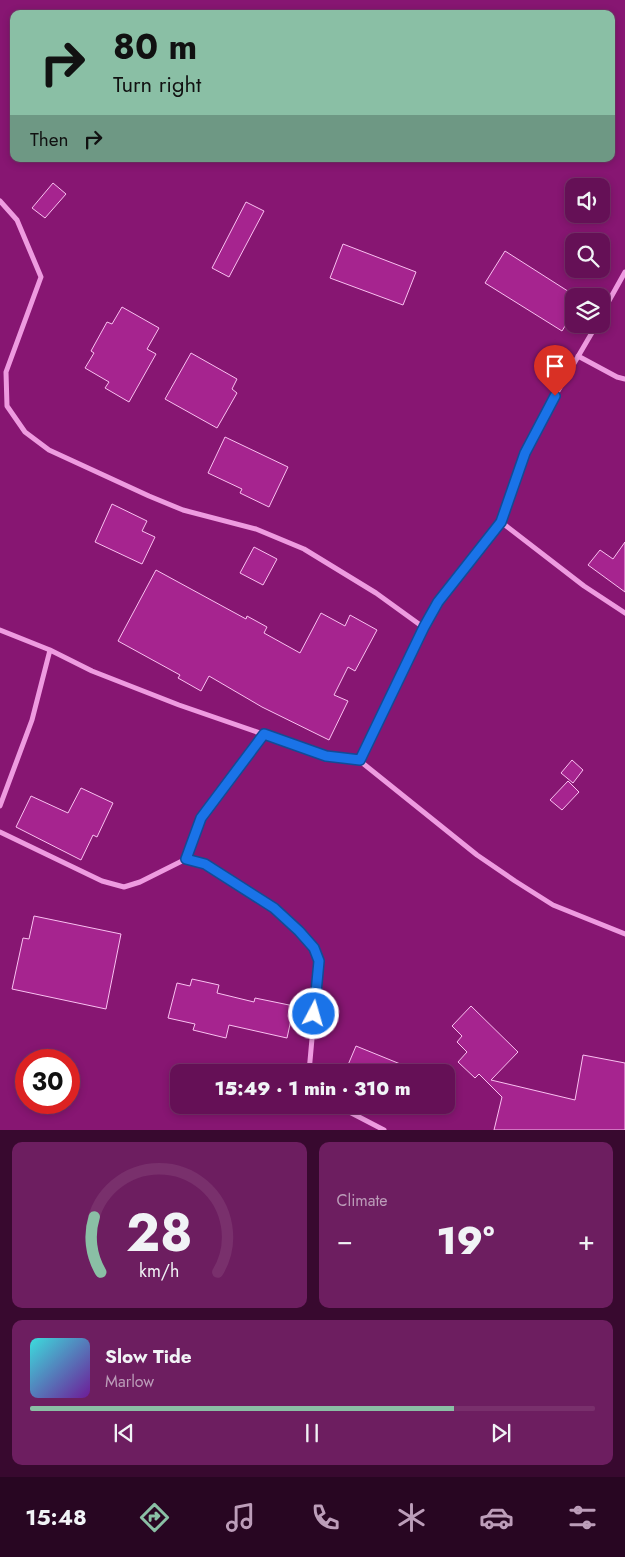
<!DOCTYPE html>
<html lang="en">
<head>
<meta charset="utf-8">
<style>
	body { margin:0; font-family:Jost,sans-serif; background:#6d1e60; color:#f1f3f6; height:100vh; display:flex; flex-direction:column; font-size:19px; white-space:nowrap }
	* { box-sizing:border-box; margin:0 }
	p { font-size:16px; color:#bc9db9 }
	.icon { flex:none; width:28px; height:28px; fill:none; stroke:currentColor; stroke-width:2; stroke-linecap:round; stroke-linejoin:round }
	.map { position:relative; height:1130px; overflow:hidden }
	.side { display:flex; flex-direction:column; gap:12px; padding:12px; background:#38092f; flex:1 }
	.side>* { flex:none }
	.banner { position:absolute; left:10px; top:10px; width:605px; height:152px; border-radius:10px; box-shadow:0 2px 8px #0003,0 0 0 1px #79306c; background:#8abfa5; color:#111; overflow:hidden }
	.tools { position:absolute; left:565px; top:178px; display:grid; gap:10px }
	.tools a { display:grid; place-items:center; width:45px; height:45px; border-radius:10px; background:#651056; box-shadow:0 2px 8px #0003,0 0 0 1px #79306c; font-size:25px }
	.speed { position:absolute; left:15px; top:1049px; display:flex; gap:10px; font-size:25px; font-weight:700; text-align:center }
	.speed>* { display:grid; place-content:center; width:65px; height:65px; border-radius:50%; background:#651056; box-shadow:0 2px 8px #0003,0 0 0 1px #79306c; line-height:1 }
	.speed .limit { border:8px solid #d22; background:#fff; color:#111 }
	.pin { position:absolute; display:grid; place-items:center; width:42px; height:42px; color:#fff; margin:-51px -21px; border-radius:50% 50% 50% 0; rotate:-45deg; box-shadow:0 0 5px #0007 }
	.pin .icon { rotate:45deg }
	.me { position:absolute; width:55px; margin:-28px; rotate:6deg; stroke-linejoin:round; filter:drop-shadow(0 0 4px #0008) }
	.turn { display:flex; align-items:center; gap:18px; height:105px; padding:0 20px; font-size:22px }
	.turn .icon { width:65px; height:65px; stroke-width:2.5 }
	.turn b { display:block; font-size:35px; line-height:42px }
	.then { display:flex; align-items:center; height:48px; padding:0 20px; background:#0003; gap:10px; font-size:19px }
	.big { font-size:38px; font-weight:800; line-height:1.1 }
	.side .tile { flex:1; display:flex; flex-direction:column; justify-content:center; gap:8px; min-width:0; padding:0 18px; border-radius:10px; background:#6d1e60 }
	.side .dial { align-items:center; gap:0 }
	.dial svg { height:130px; overflow:visible; fill:none; stroke:#79306c; stroke-width:7; stroke-linecap:round; text-anchor:middle }
	.dial text { fill:#f1f3f6; stroke:none }
	.song { display:flex; align-items:center; gap:15px }
	.cover { width:60px; height:60px; border-radius:8px; background:linear-gradient(135deg,hsl(180 70% 55%),hsl(280 70% 35%)) }
	.played { height:5px; border-radius:2px; background:linear-gradient(90deg,#8abfa5 75%,#79306c 75%) }
	.keys { display:flex; justify-content:space-around; direction:ltr }
	.heat { display:flex; justify-content:space-between; align-items:center; font-size:28px; direction:ltr }
	.side .tiles { flex:1; display:grid; gap:12px; grid-template-columns:1fr 1fr }
	.tile:last-child { grid-column:span 2 }
	.trip { position:absolute; left:170px; top:1064px; width:285px; height:50px; border-radius:10px; background:#651056; box-shadow:0 2px 8px #0003,0 0 0 1px #79306c; font-weight:800; line-height:50px; text-align:center }
	.tabs { display:flex; height:80px; justify-content:space-around; align-items:center; background:#280622; color:#bc9db9 }
	.tabs .icon { width:35px; height:35px }
	.tabs .current { color:#8abfa5 }
	.tabs b { font-size:22px; color:#f1f3f6 }
	.map>svg:first-child { display:block }
</style>
</head>
<body>
<div class="map">
<svg width="625" height="1130" viewBox="0 0 625 1130">
	<rect width="100%" height="100%" fill="#871672"/>
	<path fill="#a6248f" stroke="#fac1f1" d="M53,183l13,11 -21,24 -13,-10z
		M246,202l18,9 -35,66 -17,-9z
		M343,244l73,28 -13,33 -73,-27z
		M505,251l69,44v16l-12,20 -77,-48z
		M122,307l37,21 -12,21 9,5 -27,48 -24,-14 4,-6 -24,-14 9,-15 -3,-2 16,-29 5,2z
		M191,353l46,26 -5,10 5,4 -20,35 -52,-29z
		M225,437l63,30 -19,40 -29,-14 2,-4 -34,-16z
		M112,504l35,17 -5,10 13,6 -13,27 -47,-22z
		M625,542v50l-37,-27 12,-15 13,9z
		M254,547l23,12 -14,26 -23,-12z
		M156,570l90,49 1,-3 20,11 -3,6 36,20 21,-40 24,13 5,-11 27,15 -22,41 -7,-4 -14,28 14,6 -19,39 -67,-33 -53,-31 -8,15 -23,-13 2,-3 -62,-34z
		M572,760l11,10 -10,13 -12,-10z
		M568,781l11,11 -17,18 -12,-10z
		M81,788l32,15 -16,34 -4,-2 -12,25 -65,-33 15,-31 37,17z
		M34,916l87,18 -15,75 -94,-20 11,-51 6,1z
		M192,979l27,6 -2,8 37,9 1,-4 39,8 -7,32 -58,-13 -3,13 -33,-8 2,-6 -27,-6 9,-35 13,3z
		M471,1006l47,46 -27,28 84,20 8,-45 42,8v67h-131l8,-33 -23,-23 -4,4 -17,-16 9,-10 -10,-10 5,-6 -10,-10z
		M356,1046l64,26h-75z"/>
	<g fill="none" stroke-linecap="round" stroke-linejoin="round">
		<path stroke="#ee9be0" stroke-width="5" d="M0,201l17,19 24,57 -35,95 1,34 18,26 24,18 100,46 34,14 73,19 48,20 72,44 47,34
			M601,315l24,-43
			M578,356l39,21 8,2
			M501,522l83,64 41,27
			M0,630l50,20 42,21 87,34 147,51 34,5 117,94 38,26 38,24 72,29
			M360,761l63,-134 15,-25 63,-80 24,-69 30,-57 42,-72
			M0,806l32,-86 18,-70
			M0,832l102,49 22,6 16,-5 46,-23c40,11 117,63 133,102l-10,111
			M186,859l15,-40 64,-85
			M336,1105l48,25"/>
	</g>
	<g fill="none" stroke-linecap="round" stroke-linejoin="round">
		<defs>
			<path id="route" d="M314,1014l5,-53 -5,-13 -15,-17 -25,-23 -69,-44 -19,-5 15,-41 63,-84 62,22 34,4 64,-133 14,-25 63,-80 24,-69 30,-57"/>
		</defs>
		<use href="#route" stroke="#114b97" stroke-width="12"/>
		<use href="#route" stroke="#1a73e8" stroke-width="9"/>
	</g>
</svg>
<div class="tools">
<a><svg class="icon" aria-label="sound" viewBox="0 0 24 24"><path d="M4 9h4l5-4v14l-5-4H4zM17 9q2 3 0 6"/></svg></a>
<a><svg class="icon" aria-label="search" viewBox="0 0 24 24"><circle cx="10" cy="10" r="6"/><path d="M15 15l6 6"/></svg></a>
<a><svg class="icon" aria-label="layers" viewBox="0 0 24 24"><path d="M12 4l9 5-9 5-9-5zM3 14l9 5 9-5"/></svg></a>
</div>
<div class="speed"><div class="limit">30</div></div>
<div class="pin" style="left:555px;top:396px;background:#d93025"><svg class="icon" aria-label="arrive" viewBox="0 0 24 24"><path d="M6 21V4h12l-3 4 3 4H6"/></svg></div>
<svg class="me" style="left:314px;top:1014px" viewBox="-20 -20 40 40"><circle r="17" fill="#1a73e8" stroke="#fff" stroke-width="3"/><path d="M0-11L8 9 0 5-8 9z" fill="#fff"/></svg>
<div class="trip">15:49 · 1 min · 310 m</div>
<div class="banner">
<div class="turn"><svg class="icon" aria-label="right" viewBox="0 0 24 24"><path d="M7 20v-9h11M14 6l5 5-5 5"/></svg><div><b>80 m</b>Turn right</div></div>
<div class="then">Then<svg class="icon" aria-label="right" viewBox="0 0 24 24"><path d="M7 20v-9h11M14 6l5 5-5 5"/></svg></div>
</div>
</div>
<section class="side">
<div class="tiles">
<div class="tile dial"><svg viewBox="0 0 100 80">
<path d="M14 69A42 42 0 1 1 86 69"/>
<path d="M14 69A42 42 0 0 1 10 35" stroke="#8abfa5"/>
<text x="50" y="56" font-size="32" font-weight="700">28</text>
<text x="50" y="72" font-size="11">km/h</text>
</svg></div>
<div class="tile"><p>Climate</p>
<div class="heat"><a>−</a><b class="big">19°</b><a>+</a></div>
</div>
<div class="tile">
<div class="song"><i class="cover"></i><div><b>Slow Tide</b><p>Marlow</p></div></div>
<div class="played"></div>
<div class="keys"><svg class="icon" aria-label="previous" viewBox="0 0 24 24"><path d="M18 5L8 12l10 7zM5 5v14"/></svg><svg class="icon" aria-label="pause" viewBox="0 0 24 24"><path d="M8 5v14M16 5v14"/></svg><svg class="icon" aria-label="next" viewBox="0 0 24 24"><path d="M6 5l10 7-10 7zM19 5v14"/></svg></div>
</div>
</div>
</section>
<nav class="tabs">
<b>15:48</b>
<svg class="icon current" aria-label="directions" viewBox="0 0 24 24"><path d="M12 3l9 9-9 9-9-9zM9 14v-3h6M13 9l2 2-2 2"/></svg>
<svg class="icon" aria-label="music" viewBox="0 0 24 24"><path d="M9 18V5l10-2v13"/><circle cx="6" cy="18" r="3"/><circle cx="16" cy="16" r="3"/></svg>
<svg class="icon" aria-label="phone" viewBox="0 0 24 24"><path d="M5 4h4l2 5-3 2q2 4 5 5l2-3 5 2v4C11 20 4 13 5 4z"/></svg>
<svg class="icon" aria-label="climate" viewBox="0 0 24 24"><path d="M12 3v18M4 7l16 10M4 17L20 7"/></svg>
<svg class="icon" aria-label="car" viewBox="0 0 24 24"><path d="M5 17H2v-5l4-1 3-4h7l3 4 3 1v5h-3M9 17h6M6 11h13"/><circle cx="7" cy="17" r="2"/><circle cx="17" cy="17" r="2"/></svg>
<svg class="icon" aria-label="filters" viewBox="0 0 24 24"><path d="M4 7h16M4 17h16"/><circle cx="9" cy="7" r="2"/><circle cx="15" cy="17" r="2"/></svg>
</nav>
</body>
</html>
